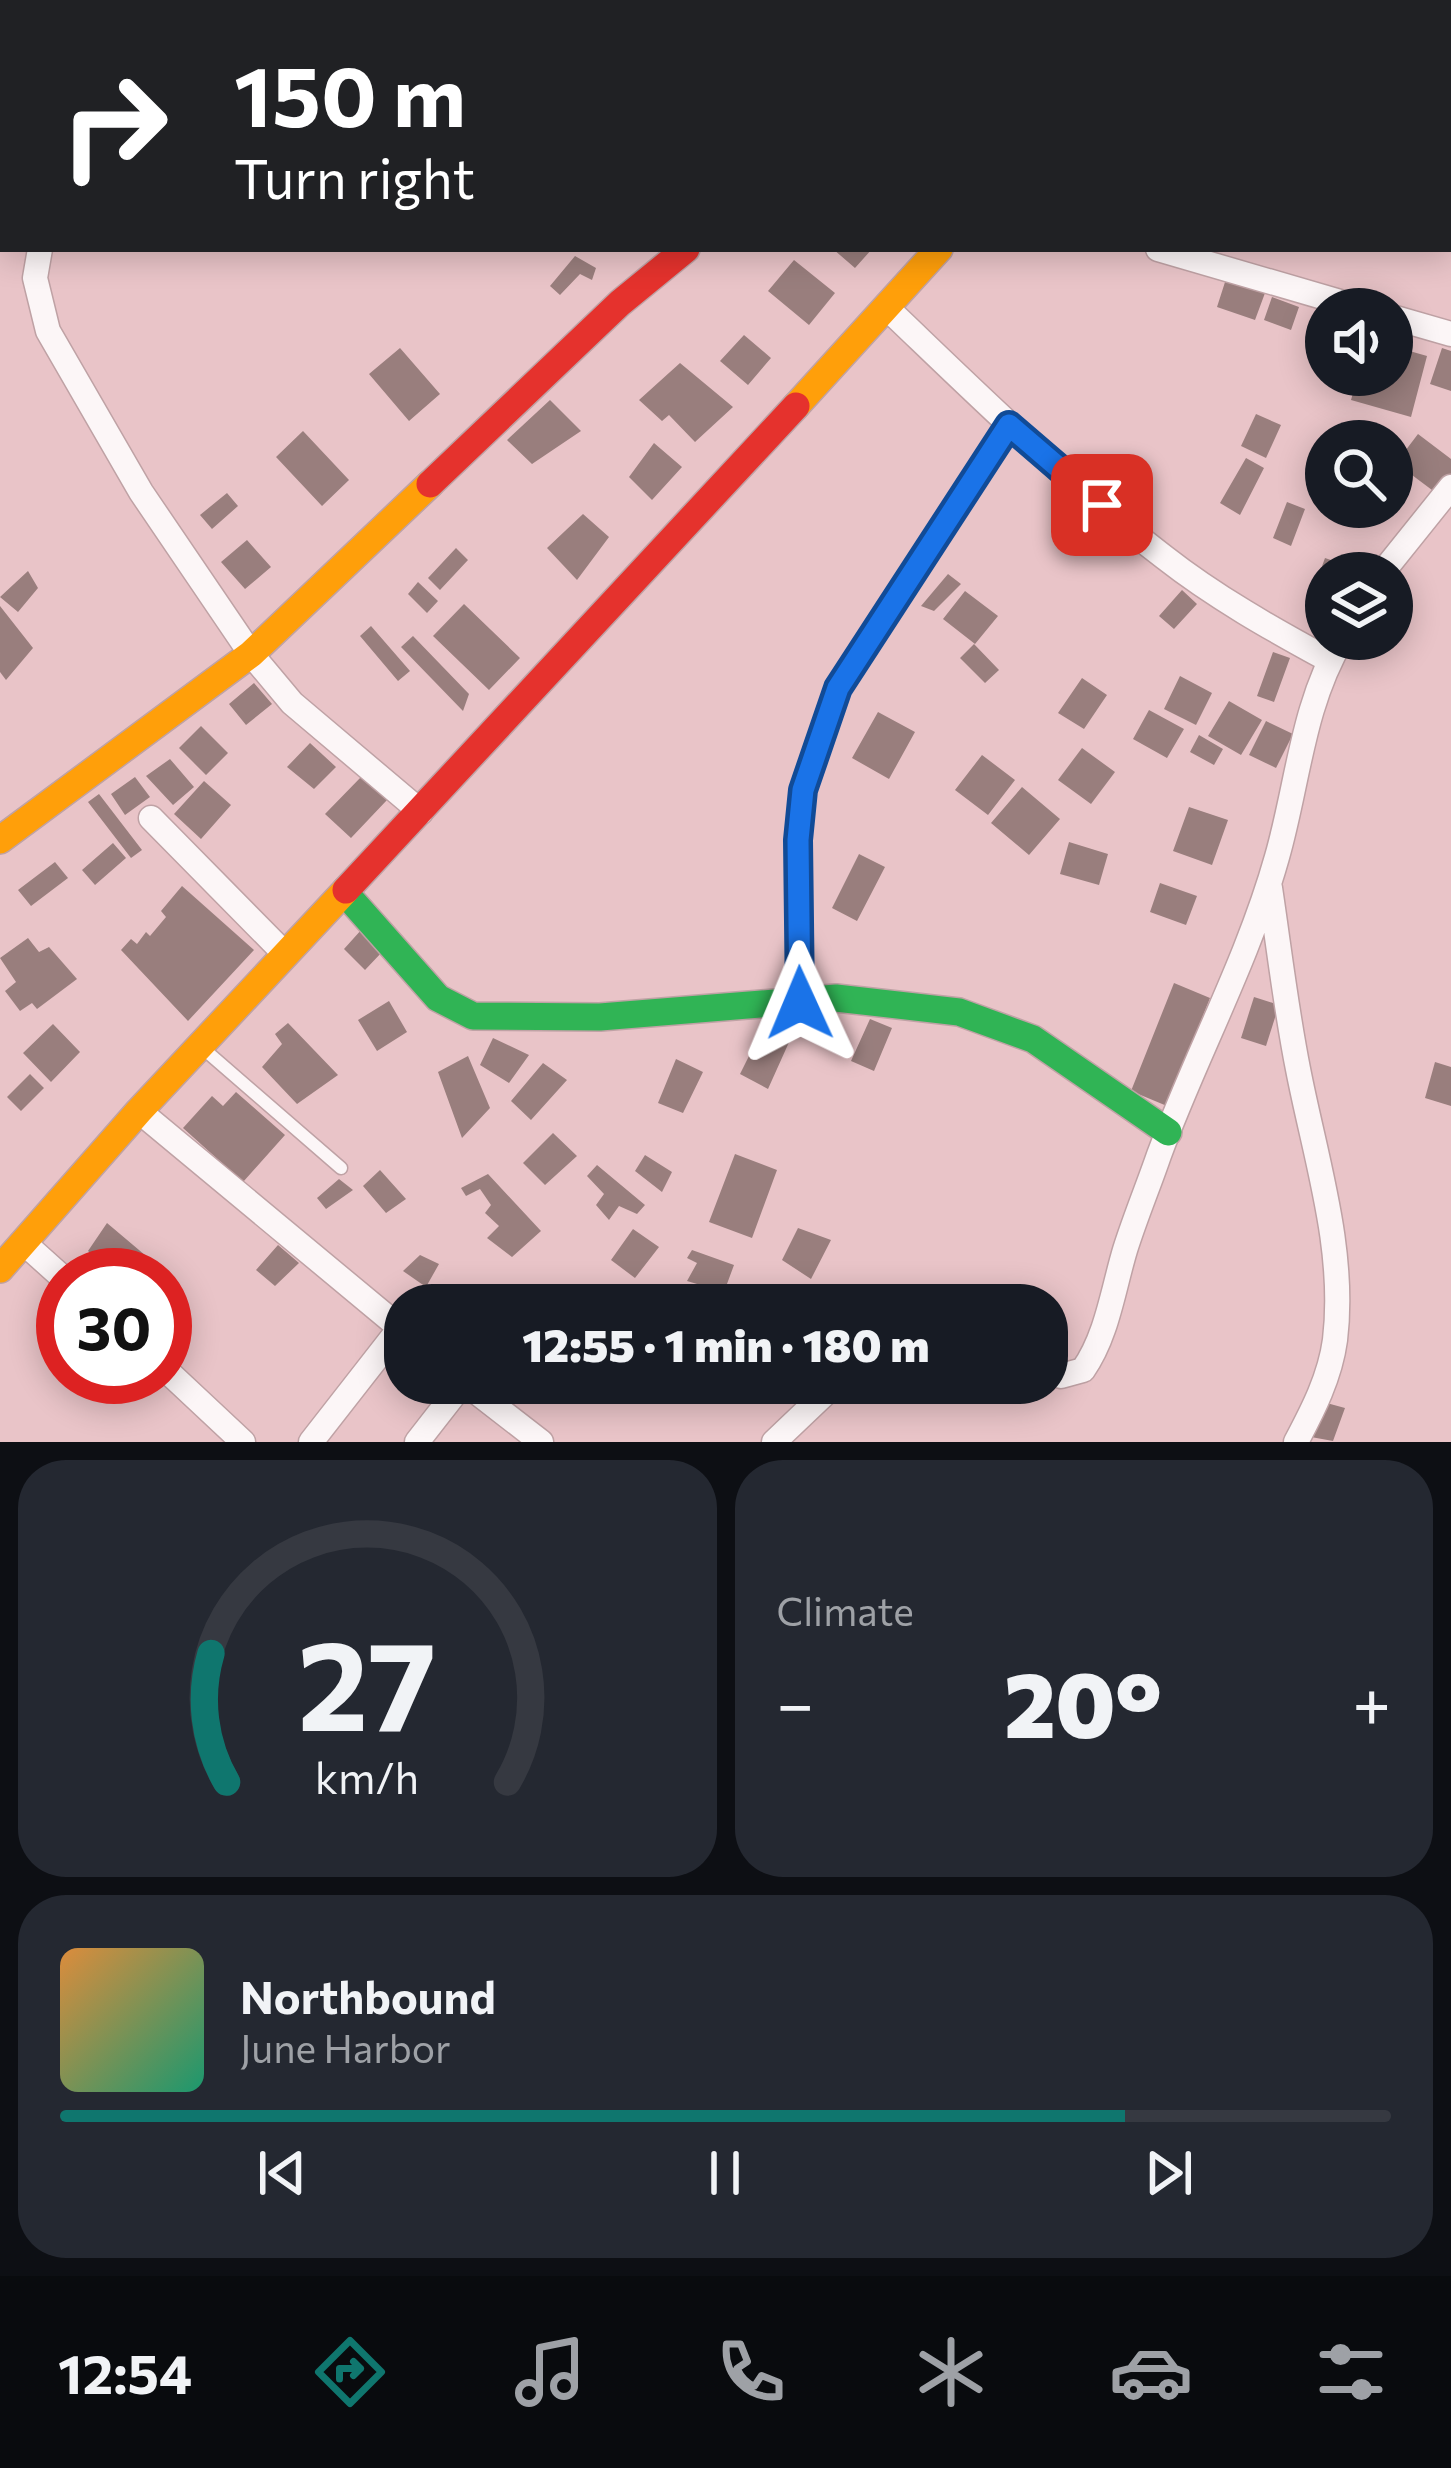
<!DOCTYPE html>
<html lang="en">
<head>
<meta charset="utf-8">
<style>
	body { margin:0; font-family:Commissioner,sans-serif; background:#242831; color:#f1f3f6; height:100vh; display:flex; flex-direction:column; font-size:45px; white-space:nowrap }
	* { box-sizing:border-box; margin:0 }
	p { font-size:39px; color:#9ea1a6 }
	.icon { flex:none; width:66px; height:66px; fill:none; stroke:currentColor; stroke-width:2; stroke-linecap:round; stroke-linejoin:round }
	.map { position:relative; height:1442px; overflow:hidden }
	.drawer { display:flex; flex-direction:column; gap:18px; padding:18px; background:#0d0f14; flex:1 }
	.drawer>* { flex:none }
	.hud { position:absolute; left:0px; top:0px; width:1452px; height:252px; box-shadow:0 6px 30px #0003; background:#202124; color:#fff; overflow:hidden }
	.fabs { position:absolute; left:1305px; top:288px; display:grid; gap:24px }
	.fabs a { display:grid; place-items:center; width:108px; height:108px; border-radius:50%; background:#171b24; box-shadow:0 6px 30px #0003; font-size:60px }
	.speed { position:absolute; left:36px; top:1248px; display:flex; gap:24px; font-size:60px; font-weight:700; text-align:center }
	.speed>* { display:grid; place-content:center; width:156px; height:156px; border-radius:50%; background:#171b24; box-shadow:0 6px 30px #0003; line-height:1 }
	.speed .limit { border:18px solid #d22; background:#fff; color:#111 }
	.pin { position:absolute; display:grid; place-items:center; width:102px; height:102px; color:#fff; margin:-51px; border-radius:24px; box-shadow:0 6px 18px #0006 }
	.me { position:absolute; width:132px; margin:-66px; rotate:359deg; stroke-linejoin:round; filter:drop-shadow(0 0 9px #0008) }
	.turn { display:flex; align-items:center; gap:42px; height:252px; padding:0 36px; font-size:54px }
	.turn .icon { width:156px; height:156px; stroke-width:2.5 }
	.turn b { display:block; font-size:84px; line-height:102px }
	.big { font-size:90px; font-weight:800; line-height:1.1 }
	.drawer .tile { flex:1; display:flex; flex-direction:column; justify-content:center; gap:18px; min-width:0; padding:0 42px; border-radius:48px; background:#242831 }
	.drawer .dial { align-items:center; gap:0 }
	.dial svg { height:312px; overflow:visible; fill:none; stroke:#363941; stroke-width:7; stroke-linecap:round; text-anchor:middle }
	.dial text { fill:#f1f3f6; stroke:none }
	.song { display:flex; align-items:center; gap:36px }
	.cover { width:144px; height:144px; border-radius:18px; background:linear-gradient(135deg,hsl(30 70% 55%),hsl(160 70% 35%)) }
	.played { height:12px; border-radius:6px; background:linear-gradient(90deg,#0f766e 80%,#363941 80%) }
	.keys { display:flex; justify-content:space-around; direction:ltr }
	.heat { display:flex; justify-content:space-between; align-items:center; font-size:66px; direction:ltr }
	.drawer .tiles { flex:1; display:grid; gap:18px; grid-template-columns:1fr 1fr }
	.tile:last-child { grid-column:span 2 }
	.trip { position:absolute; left:384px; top:1284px; width:684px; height:120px; border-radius:48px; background:#171b24; box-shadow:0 6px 30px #0003; font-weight:800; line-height:120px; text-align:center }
	.tabs { display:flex; height:192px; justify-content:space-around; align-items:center; background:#090b0e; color:#9ea1a6 }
	.tabs .icon { width:84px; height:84px }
	.tabs .active { color:#0f766e }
	.tabs b { font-size:54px; color:#f1f3f6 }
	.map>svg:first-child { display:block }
</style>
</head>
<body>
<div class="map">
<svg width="1451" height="1442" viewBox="0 0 1451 1442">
	<rect width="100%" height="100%" fill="#e9c4c8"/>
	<path fill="#997e7d" d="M833,249h39l-17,19z
		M575,256l21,12 -4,12 -12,-6 -20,21 -10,-9z
		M794,260l41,33 -26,32 -41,-34z
		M1226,279l39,14 -10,27 -38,-13z
		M1272,297l27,10 -8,23 -27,-10z
		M744,335l27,23 -23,27 -28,-24z
		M1392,346l35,10 -16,61 -60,-17 7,-25h34z
		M400,348l40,46 -31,27 -40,-47z
		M1442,348l9,3v40l-21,-7z
		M680,363l53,44 -38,35 -26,-27 -7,6 -23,-21z
		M550,400l31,31 -49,33 -25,-24z
		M1256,414l25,11 -15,33 -25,-12z
		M303,431l46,49 -27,26 -46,-49z
		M1418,434l33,25v15l-15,19 -40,-30z
		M654,443l28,24 -30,33 -23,-23z
		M1246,458l18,10 -24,47 -20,-12z
		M227,493l11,13 -26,23 -12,-14z
		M1287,502l18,7 -14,37 -18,-8z
		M583,514l26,23 -32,43 -30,-32z
		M247,540l24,27 -26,22 -24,-27z
		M456,548l12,12 -28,30 -12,-12z
		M1325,558l29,10 -2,5h-26v26l-14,-5z
		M28,571l10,17 -20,24 -18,-15z
		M948,574l13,10 -27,27 -13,-5z
		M418,582l20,19 -11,12 -19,-19z
		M1182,590l15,14 -23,25 -15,-13z
		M965,591l33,25 -23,28 -32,-25z
		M464,604l56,54 -31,32 -56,-54z
		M0,606l33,42 -27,32 -6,-8z
		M371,626l39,45 -12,10 -38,-45z
		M413,636l56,58 -6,17 -62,-64z
		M974,644l25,26 -14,13 -25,-25z
		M1273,652l17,6 -16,44 -17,-6z
		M1180,676l32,17 -16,32 -32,-16z
		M1082,678l25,17 -23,34 -26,-16z
		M254,683l18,21 -26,21 -17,-21z
		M1229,701l33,19 -21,35 -33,-19z
		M1149,710l35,19 -17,29 -34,-19z
		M878,712l37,20 -26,47 -37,-21z
		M1266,721l27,13 -17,34 -27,-13z
		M201,726l27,27 -22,22 -27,-27z
		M1199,735l24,14 -9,16 -24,-13z
		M310,743l26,24 -22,22 -27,-22z
		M1082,748l33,24 -24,32 -33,-24z
		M982,755l33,25 -27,35 -33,-25z
		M170,759l24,28 -21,18 -27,-29z
		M135,777l15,20 -25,18 -14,-21z
		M361,777l26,23 -36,38 -26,-24z
		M204,781l27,24 -30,34 -27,-25z
		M1022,787l38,32 -31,36 -38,-32z
		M99,794l43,56 -11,8 -43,-56z
		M1189,807l39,13 -16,45 -39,-14z
		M1069,842l39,12 -9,31 -39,-11z
		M113,843l13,15 -31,27 -13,-15z
		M859,854l26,13 -28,54 -25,-13z
		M55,862l13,16 -37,28 -13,-16z
		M1160,883l37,13 -11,29 -36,-13z
		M182,886l72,64 -66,71 -67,-71 10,-11 6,5 9,-12 4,4 16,-19 -5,-6z
		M362,929l21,22 -18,19 -21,-21z
		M28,938l11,14 10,-5 28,32 -40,30 -5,-6 -12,8 -15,-20 11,-9 -16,-24z
		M1174,983l36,15 -43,108 -36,-15z
		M1254,997l25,8 -13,41 -25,-8z
		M389,1001l18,31 -30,19 -19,-31z
		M870,1019l22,9 -18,43 -23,-10z
		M288,1023l50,52 -41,29 -35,-37 20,-23 -7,-10z
		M53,1024l27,28 -29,30 -28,-29z
		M762,1030l28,10 -22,49 -28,-15z
		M493,1038l36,17 -20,28 -29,-18z
		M468,1056l22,52 -28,30 -24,-66z
		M676,1059l27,13 -20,41 -25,-10z
		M1435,1062l16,5v39l-26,-8z
		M543,1063l24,17 -36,40 -20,-19z
		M30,1074l14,14 -23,23 -14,-14z
		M236,1092l49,43 -42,47 -60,-54 29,-32 11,10z
		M553,1133l24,23 -32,29 -22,-22z
		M735,1154l42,16 -25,68 -43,-16z
		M645,1155l27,17 -10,20 -27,-21z
		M597,1165l48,40 -8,9 -18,-8 -10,14 -13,-15 8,-11 -17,-18z
		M380,1170l26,29 -20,14 -23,-27z
		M488,1174l53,57 -29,26 -25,-19 12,-12 -14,-13 6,-8 -11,-16 -14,7 -5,-8z
		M339,1179l14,11 -27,19 -9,-11z
		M107,1223l45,38 -7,14h-29l-28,-24z
		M798,1228l33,12 -20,39 -29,-19z
		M633,1229l26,18 -24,31 -24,-18z
		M278,1245l21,18 -24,23 -19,-16z
		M692,1250l42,15 -10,27 -37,-11 10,-18 -10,-5z
		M420,1255l19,9 -13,23 -23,-16z
		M1323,1402l22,6 -12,33 -22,-4z"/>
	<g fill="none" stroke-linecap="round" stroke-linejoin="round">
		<defs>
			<path id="lane" d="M206,1051l135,117"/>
			<path id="street" d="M935,3l3,-3
				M0,146l3,1
				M40,249l-5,29 13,53 93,161 110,162 41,49 129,109
				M1158,249l206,60
				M888,309c89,85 178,173 276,248 51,40 108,72 165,103
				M1392,317l59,17
				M1382,573l69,-86
				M151,818l135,137
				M1270,888c9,60 16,121 28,181 17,88 48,180 37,271 -5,37 -22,70 -39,102
				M799,1003l-1,-163 5,-49 35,-102 171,-264
				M139,1111l266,221
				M24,1243l39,35
				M165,1369l78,73
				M1047,1372l14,4 22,-6c24,-34 30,-80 42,-120 10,-32 23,-63 34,-95 37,-100 89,-195 118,-298 21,-73 25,-151 65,-218
				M465,1383l76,59
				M311,1442l89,-114
				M417,1442l46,-59
				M774,1442l62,-59"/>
			<path id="fast" d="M345,893l93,105 35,18 127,1 236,-19 123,14 74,27 135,93"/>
			<path id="slow" d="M1134,3l3,-3
				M796,406l143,-157
				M0,840l251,-186 179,-170
				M0,1269l139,-158 207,-221"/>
			<path id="jam" d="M430,484l190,-181 66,-54
				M346,890l450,-484"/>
		</defs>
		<use href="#lane" stroke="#bfa2a5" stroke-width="15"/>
		<use href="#street" stroke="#bfa2a5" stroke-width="27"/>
		<use href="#fast" stroke="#bfa2a5" stroke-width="30"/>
		<use href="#slow" stroke="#bfa2a5" stroke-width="30"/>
		<use href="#jam" stroke="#bfa2a5" stroke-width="30"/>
		<use href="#lane" stroke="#fcf6f7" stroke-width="12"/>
		<use href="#street" stroke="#fcf6f7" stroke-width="24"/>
		<use href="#fast" stroke="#30b455" stroke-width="27"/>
		<use href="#slow" stroke="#ff9f0a" stroke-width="27"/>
		<use href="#jam" stroke="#e5322d" stroke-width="27"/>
	</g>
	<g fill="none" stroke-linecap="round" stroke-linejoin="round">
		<defs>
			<path id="route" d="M800,1003l-2,-163 5,-50 35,-102 171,-263 93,80"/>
		</defs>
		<use href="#route" stroke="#114b97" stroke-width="30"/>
		<use href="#route" stroke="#1a73e8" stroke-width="21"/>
	</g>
</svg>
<div class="fabs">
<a><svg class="icon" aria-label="sound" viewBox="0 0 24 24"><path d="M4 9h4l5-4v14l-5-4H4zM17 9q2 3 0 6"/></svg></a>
<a><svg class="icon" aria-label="search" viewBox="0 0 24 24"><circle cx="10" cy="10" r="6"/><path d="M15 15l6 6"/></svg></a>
<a><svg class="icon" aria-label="layers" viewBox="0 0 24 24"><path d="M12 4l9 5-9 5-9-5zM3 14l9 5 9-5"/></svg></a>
</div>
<div class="speed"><div class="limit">30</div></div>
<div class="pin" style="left:1102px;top:505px;background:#d93025"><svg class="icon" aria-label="arrive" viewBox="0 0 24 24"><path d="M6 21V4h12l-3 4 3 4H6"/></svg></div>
<svg class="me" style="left:800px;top:1003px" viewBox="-20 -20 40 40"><path d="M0-17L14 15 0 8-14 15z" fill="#1a73e8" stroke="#fff" stroke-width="4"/></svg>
<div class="trip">12:55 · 1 min · 180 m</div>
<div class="hud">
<div class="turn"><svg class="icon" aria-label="right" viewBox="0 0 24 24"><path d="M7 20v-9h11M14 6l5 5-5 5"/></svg><div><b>150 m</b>Turn right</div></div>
</div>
</div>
<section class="drawer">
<div class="tiles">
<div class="tile dial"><svg viewBox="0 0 100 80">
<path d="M14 69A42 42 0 1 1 86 69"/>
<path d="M14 69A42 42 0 0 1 10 36" stroke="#0f766e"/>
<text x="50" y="56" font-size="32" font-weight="700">27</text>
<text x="50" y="72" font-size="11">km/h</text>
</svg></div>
<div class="tile"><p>Climate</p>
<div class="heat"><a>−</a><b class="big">20°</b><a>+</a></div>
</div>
<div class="tile">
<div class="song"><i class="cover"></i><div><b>Northbound</b><p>June Harbor</p></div></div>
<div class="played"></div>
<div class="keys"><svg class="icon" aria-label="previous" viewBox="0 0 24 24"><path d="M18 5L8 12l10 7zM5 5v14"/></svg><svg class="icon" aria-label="pause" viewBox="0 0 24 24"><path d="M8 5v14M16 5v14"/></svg><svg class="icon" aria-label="next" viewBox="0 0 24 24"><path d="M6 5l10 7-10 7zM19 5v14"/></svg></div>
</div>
</div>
</section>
<nav class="tabs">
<b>12:54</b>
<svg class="icon active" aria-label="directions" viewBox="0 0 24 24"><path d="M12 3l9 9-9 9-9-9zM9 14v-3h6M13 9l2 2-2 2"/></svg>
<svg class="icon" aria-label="music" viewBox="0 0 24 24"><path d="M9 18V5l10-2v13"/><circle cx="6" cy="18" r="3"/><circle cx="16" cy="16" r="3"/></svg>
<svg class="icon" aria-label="phone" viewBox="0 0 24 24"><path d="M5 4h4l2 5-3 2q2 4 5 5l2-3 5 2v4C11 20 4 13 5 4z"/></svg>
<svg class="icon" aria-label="climate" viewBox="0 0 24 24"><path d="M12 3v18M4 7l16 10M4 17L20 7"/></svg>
<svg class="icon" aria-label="car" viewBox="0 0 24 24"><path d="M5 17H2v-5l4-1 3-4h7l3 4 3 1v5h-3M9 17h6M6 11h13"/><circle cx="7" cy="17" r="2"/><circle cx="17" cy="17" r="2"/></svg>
<svg class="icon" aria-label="filters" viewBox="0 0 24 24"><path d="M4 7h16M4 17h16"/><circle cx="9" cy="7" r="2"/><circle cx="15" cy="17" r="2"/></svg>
</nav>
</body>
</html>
